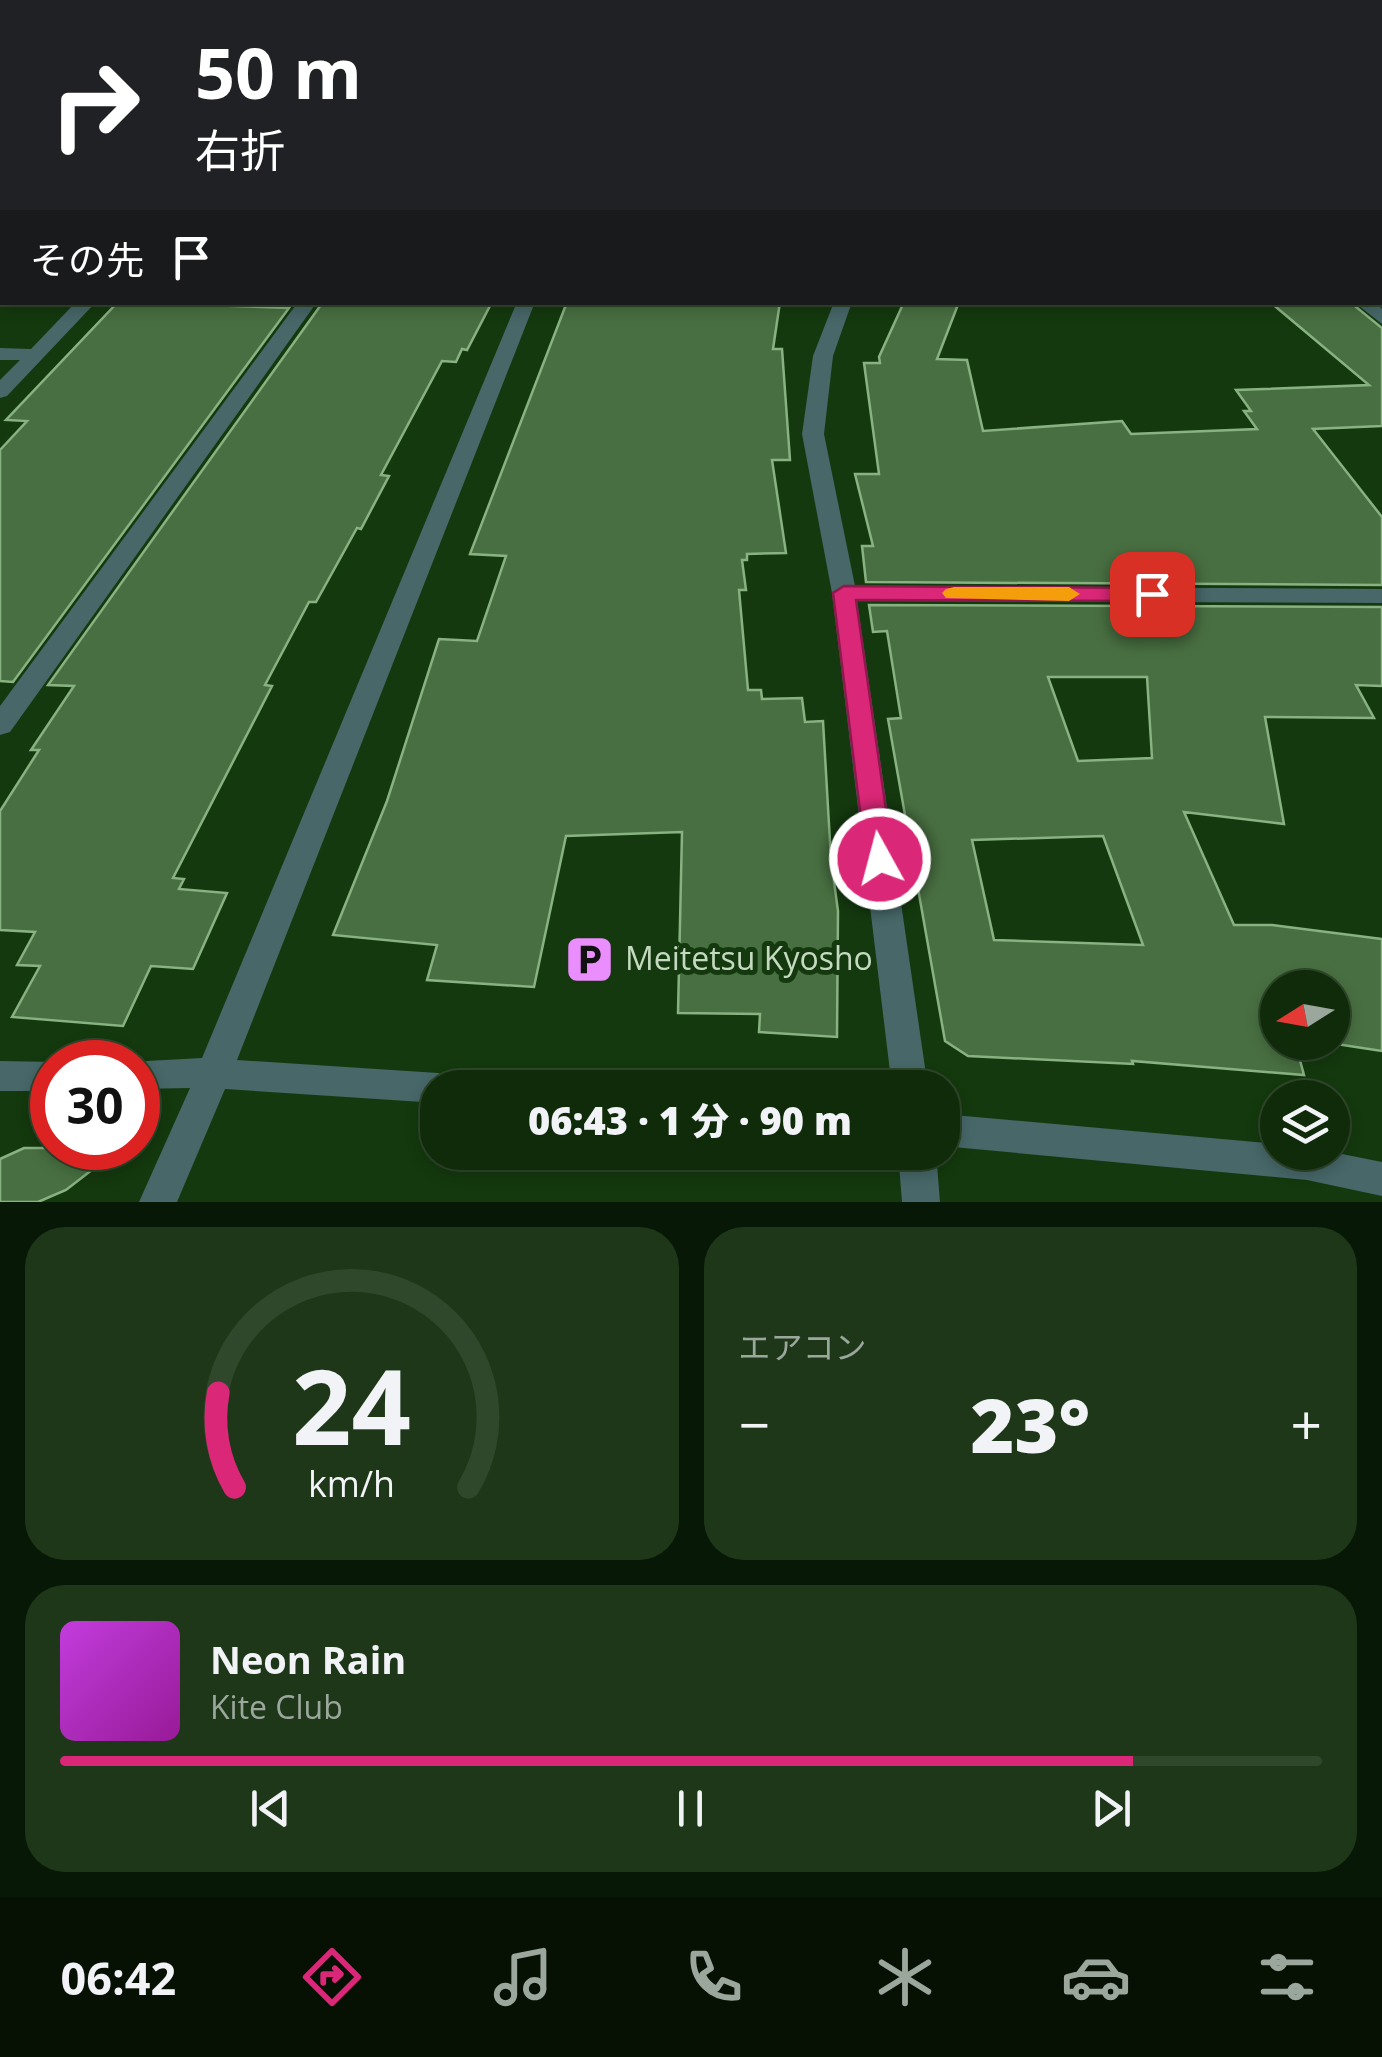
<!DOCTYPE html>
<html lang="ja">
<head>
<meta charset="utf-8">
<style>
	body { margin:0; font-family:"Open Sans","Noto Sans JP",sans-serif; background:#1d3718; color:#f1f3f6; height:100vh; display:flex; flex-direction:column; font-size:38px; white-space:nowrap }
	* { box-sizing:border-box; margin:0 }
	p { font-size:32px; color:#9ba79c }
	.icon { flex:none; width:55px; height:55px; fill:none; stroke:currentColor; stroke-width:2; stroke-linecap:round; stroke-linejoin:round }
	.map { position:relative; height:1202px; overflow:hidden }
	.sheet { display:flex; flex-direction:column; gap:25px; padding:25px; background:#081806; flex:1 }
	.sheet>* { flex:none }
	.banner { position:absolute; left:0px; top:0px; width:1382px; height:305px; box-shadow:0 5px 15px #0003,0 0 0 2px #2f472b; background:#202124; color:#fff; overflow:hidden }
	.needle { width:65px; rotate:259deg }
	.tools { position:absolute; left:1260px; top:970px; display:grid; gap:20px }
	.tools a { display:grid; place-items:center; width:90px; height:90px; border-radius:50%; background:#0f2b0a; box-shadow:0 5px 15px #0003,0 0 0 2px #2f472b; font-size:50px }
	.speed { position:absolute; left:30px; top:1040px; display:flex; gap:20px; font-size:50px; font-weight:700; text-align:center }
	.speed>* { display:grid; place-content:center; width:130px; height:130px; border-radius:50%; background:#0f2b0a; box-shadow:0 5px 15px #0003,0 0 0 2px #2f472b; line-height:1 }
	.speed .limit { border:15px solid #d22; background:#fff; color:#111 }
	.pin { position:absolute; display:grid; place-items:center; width:85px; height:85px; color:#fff; margin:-42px; border-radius:20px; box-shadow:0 5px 15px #0006 }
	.me { position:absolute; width:110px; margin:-55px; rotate:353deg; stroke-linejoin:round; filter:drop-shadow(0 0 8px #0008) }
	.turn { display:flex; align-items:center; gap:35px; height:210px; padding:0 30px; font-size:45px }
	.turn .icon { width:130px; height:130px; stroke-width:2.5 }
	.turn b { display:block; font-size:70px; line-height:85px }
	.then { display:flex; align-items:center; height:95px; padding:0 30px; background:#0003; gap:20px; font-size:38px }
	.big { font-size:75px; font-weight:800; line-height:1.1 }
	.sheet .tile { flex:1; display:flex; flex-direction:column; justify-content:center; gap:15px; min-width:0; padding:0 35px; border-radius:40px; background:#1d3718 }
	.sheet .dial { align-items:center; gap:0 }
	.dial svg { height:260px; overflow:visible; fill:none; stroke:#2f472b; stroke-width:7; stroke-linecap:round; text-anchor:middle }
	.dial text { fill:#f1f3f6; stroke:none }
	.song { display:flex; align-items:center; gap:30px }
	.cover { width:120px; height:120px; border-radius:15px; background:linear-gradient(135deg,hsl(290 70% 55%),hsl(300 70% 35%)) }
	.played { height:10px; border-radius:5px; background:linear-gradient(90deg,#db2777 85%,#2f472b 85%) }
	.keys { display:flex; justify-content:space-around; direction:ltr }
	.heat { display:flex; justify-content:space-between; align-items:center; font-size:55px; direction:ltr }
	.sheet .tiles { flex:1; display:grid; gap:25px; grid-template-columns:1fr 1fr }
	.tile:last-child { grid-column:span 2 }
	.trip { position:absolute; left:420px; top:1070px; width:540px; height:100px; border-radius:40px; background:#0f2b0a; box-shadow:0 5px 15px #0003,0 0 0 2px #2f472b; font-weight:800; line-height:100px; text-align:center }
	.tab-bar { display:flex; height:160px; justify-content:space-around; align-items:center; background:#061104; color:#9ba79c }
	.tab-bar .icon { width:70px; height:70px }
	.tab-bar .on { color:#db2777 }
	.tab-bar b { font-size:45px; color:#f1f3f6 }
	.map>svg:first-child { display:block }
</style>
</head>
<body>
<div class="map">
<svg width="1382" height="1202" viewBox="0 0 1382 1202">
	<rect width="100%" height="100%" fill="#14390e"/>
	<path fill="#813739" d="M440,0h412l13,2h-430z"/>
	<path fill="#486f41" stroke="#88b281" stroke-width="2.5" fill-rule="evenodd" d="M118,302l171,6 -276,374 -13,-1v-231l27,-29 -21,-1z
		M323,302h169l-25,48 -5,-1 -6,13 -14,-1 -61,114 8,1 -28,53 -4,-1 -41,74h-7l-44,83 7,1 -99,192 11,1 -5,10 48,4 -34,76 -42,-3 -28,60 -111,-9 28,-51 -23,-1 18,-33 -35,-2v-119l39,-61h-8l43,-64 -26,-1z
		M567,302h213l-7,47h9l8,111h-18l14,93 -39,1v6h-5l4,30h-7l9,100h13l1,9 40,-1 3,24 18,-1 8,138 7,52 -1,126 -78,-5 1,-18 -82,-1 4,-181 -116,4 -32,151 -107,-7 10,-35 -104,-10 54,-134 52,-162 38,2 29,-85 -36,-2z
		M904,302h55l-22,57 30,1 16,71 139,-10 9,13 126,-5 -13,-18h7l-15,-21 133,-5 -99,-83h80l32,26v98l-69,3 69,88v68l-516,-3 -4,-36h11l-18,-72h24l-15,-111h16l-1,-6z
		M869,605l513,2v79l-26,-1 18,33 -109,-1 19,107 -100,-12 50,113h38l110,14v112l-59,-9h9v-54h-54v54h17l9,33 -172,-14 1,3 -165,-8 -23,-15 -57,-322 13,-1 -14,-87 -14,1zM1048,677h99l5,81 -74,3zM1103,836l40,109 -149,-5 -22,-100z
		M24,1148h36l33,21 -27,21 -28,12h-38v-43z"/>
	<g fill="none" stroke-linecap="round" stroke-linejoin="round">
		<path fill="#476768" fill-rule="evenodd" d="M889,0h22l2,2h-22z
			M1380,65h2v8h-2z
			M0,137h2v8h-2z
			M1380,159h2v10h-2z
			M76,302h20l-89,94 -7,2v-18l20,-20h-20v-12l31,1z
			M298,302h19l-307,430 -10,3v-29z
			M517,302h18l-298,758 201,13 13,4 5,11h-18v15l-213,-14 -48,113h-38l51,-114 -52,1v-27h-10l74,-4z
			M834,302h18l-19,54 -9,78 31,152 527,3v14l-525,-2 71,487h-36l-60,-495 -30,-159 11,-78z
			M1354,302h21l7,7v15z
			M0,1061l56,1h-4v29h-52z
			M942,1114l336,30v8h54l50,10v34l-75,-16 -365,-34z
			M898,1152h38l4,50h-38z"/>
	</g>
	<path fill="#db2777" stroke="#8e194d" stroke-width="2.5" d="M844,586l308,2 11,6 -11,7 -296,-1 37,259 -4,7h-19l-4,-7 -33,-266z"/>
	<path fill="#f59e0b" d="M954,587h115l11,7 -11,7 -123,-3 -4,-5 4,-4z"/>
	<defs>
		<symbol id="parking-square" viewBox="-11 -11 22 22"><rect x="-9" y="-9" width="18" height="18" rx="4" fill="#ea8dfd" stroke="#14390e"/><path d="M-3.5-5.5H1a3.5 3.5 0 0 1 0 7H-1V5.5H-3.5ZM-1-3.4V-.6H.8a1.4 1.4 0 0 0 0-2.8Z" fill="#111"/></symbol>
	</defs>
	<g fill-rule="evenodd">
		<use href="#parking-square" x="562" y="932" width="55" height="55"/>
	</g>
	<g text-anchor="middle" stroke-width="10" stroke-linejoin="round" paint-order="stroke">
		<g font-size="32" fill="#c4d9c0" stroke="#14390e" text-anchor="start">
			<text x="625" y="970">Meitetsu Kyosho</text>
		</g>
	</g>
</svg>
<div class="tools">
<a><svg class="needle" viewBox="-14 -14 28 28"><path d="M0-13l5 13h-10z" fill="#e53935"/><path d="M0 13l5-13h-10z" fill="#9ba79c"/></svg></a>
<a><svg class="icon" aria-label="layers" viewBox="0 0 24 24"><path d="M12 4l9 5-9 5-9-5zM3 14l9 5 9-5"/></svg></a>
</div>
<div class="speed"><div class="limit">30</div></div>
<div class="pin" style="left:1152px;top:594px;background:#d93025"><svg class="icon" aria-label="arrive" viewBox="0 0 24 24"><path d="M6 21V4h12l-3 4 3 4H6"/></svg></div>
<svg class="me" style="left:880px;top:859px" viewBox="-20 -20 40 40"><circle r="17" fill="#db2777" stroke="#fff" stroke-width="3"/><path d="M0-11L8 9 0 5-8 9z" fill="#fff"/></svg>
<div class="trip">06:43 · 1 分 · 90 m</div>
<div class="banner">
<div class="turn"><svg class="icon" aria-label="right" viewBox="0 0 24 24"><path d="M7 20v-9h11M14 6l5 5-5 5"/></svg><div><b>50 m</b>右折</div></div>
<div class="then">その先<svg class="icon" aria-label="arrive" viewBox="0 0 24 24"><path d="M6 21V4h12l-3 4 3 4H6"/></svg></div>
</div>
</div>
<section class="sheet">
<div class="tiles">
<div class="tile dial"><svg viewBox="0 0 100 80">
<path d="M14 69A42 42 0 1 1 86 69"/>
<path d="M14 69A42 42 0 0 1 9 40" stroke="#db2777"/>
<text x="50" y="56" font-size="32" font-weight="700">24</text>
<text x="50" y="72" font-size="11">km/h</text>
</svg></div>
<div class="tile"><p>エアコン</p>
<div class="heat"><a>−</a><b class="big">23°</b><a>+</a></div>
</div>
<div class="tile">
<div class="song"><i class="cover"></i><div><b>Neon Rain</b><p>Kite Club</p></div></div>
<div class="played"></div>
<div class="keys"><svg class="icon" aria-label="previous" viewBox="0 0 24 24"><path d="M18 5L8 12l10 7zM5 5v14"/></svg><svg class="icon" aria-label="pause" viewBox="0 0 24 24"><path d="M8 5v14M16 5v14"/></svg><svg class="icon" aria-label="next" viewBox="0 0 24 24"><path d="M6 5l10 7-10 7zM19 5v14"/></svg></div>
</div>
</div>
</section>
<nav class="tab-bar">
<b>06:42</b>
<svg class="icon on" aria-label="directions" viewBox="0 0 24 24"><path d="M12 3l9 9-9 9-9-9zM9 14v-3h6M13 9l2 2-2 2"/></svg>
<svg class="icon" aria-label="music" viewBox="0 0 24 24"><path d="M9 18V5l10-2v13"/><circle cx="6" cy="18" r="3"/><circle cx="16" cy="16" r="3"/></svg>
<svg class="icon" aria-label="phone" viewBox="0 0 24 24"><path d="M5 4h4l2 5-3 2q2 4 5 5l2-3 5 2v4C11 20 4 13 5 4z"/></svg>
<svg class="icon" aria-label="climate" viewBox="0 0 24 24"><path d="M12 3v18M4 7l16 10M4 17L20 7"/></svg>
<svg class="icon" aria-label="car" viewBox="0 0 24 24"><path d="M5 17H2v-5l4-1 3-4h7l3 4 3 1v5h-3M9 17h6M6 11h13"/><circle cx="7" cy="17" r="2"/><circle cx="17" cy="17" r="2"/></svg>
<svg class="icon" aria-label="filters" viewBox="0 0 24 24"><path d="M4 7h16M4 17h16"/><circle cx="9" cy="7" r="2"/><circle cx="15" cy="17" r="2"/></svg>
</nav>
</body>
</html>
